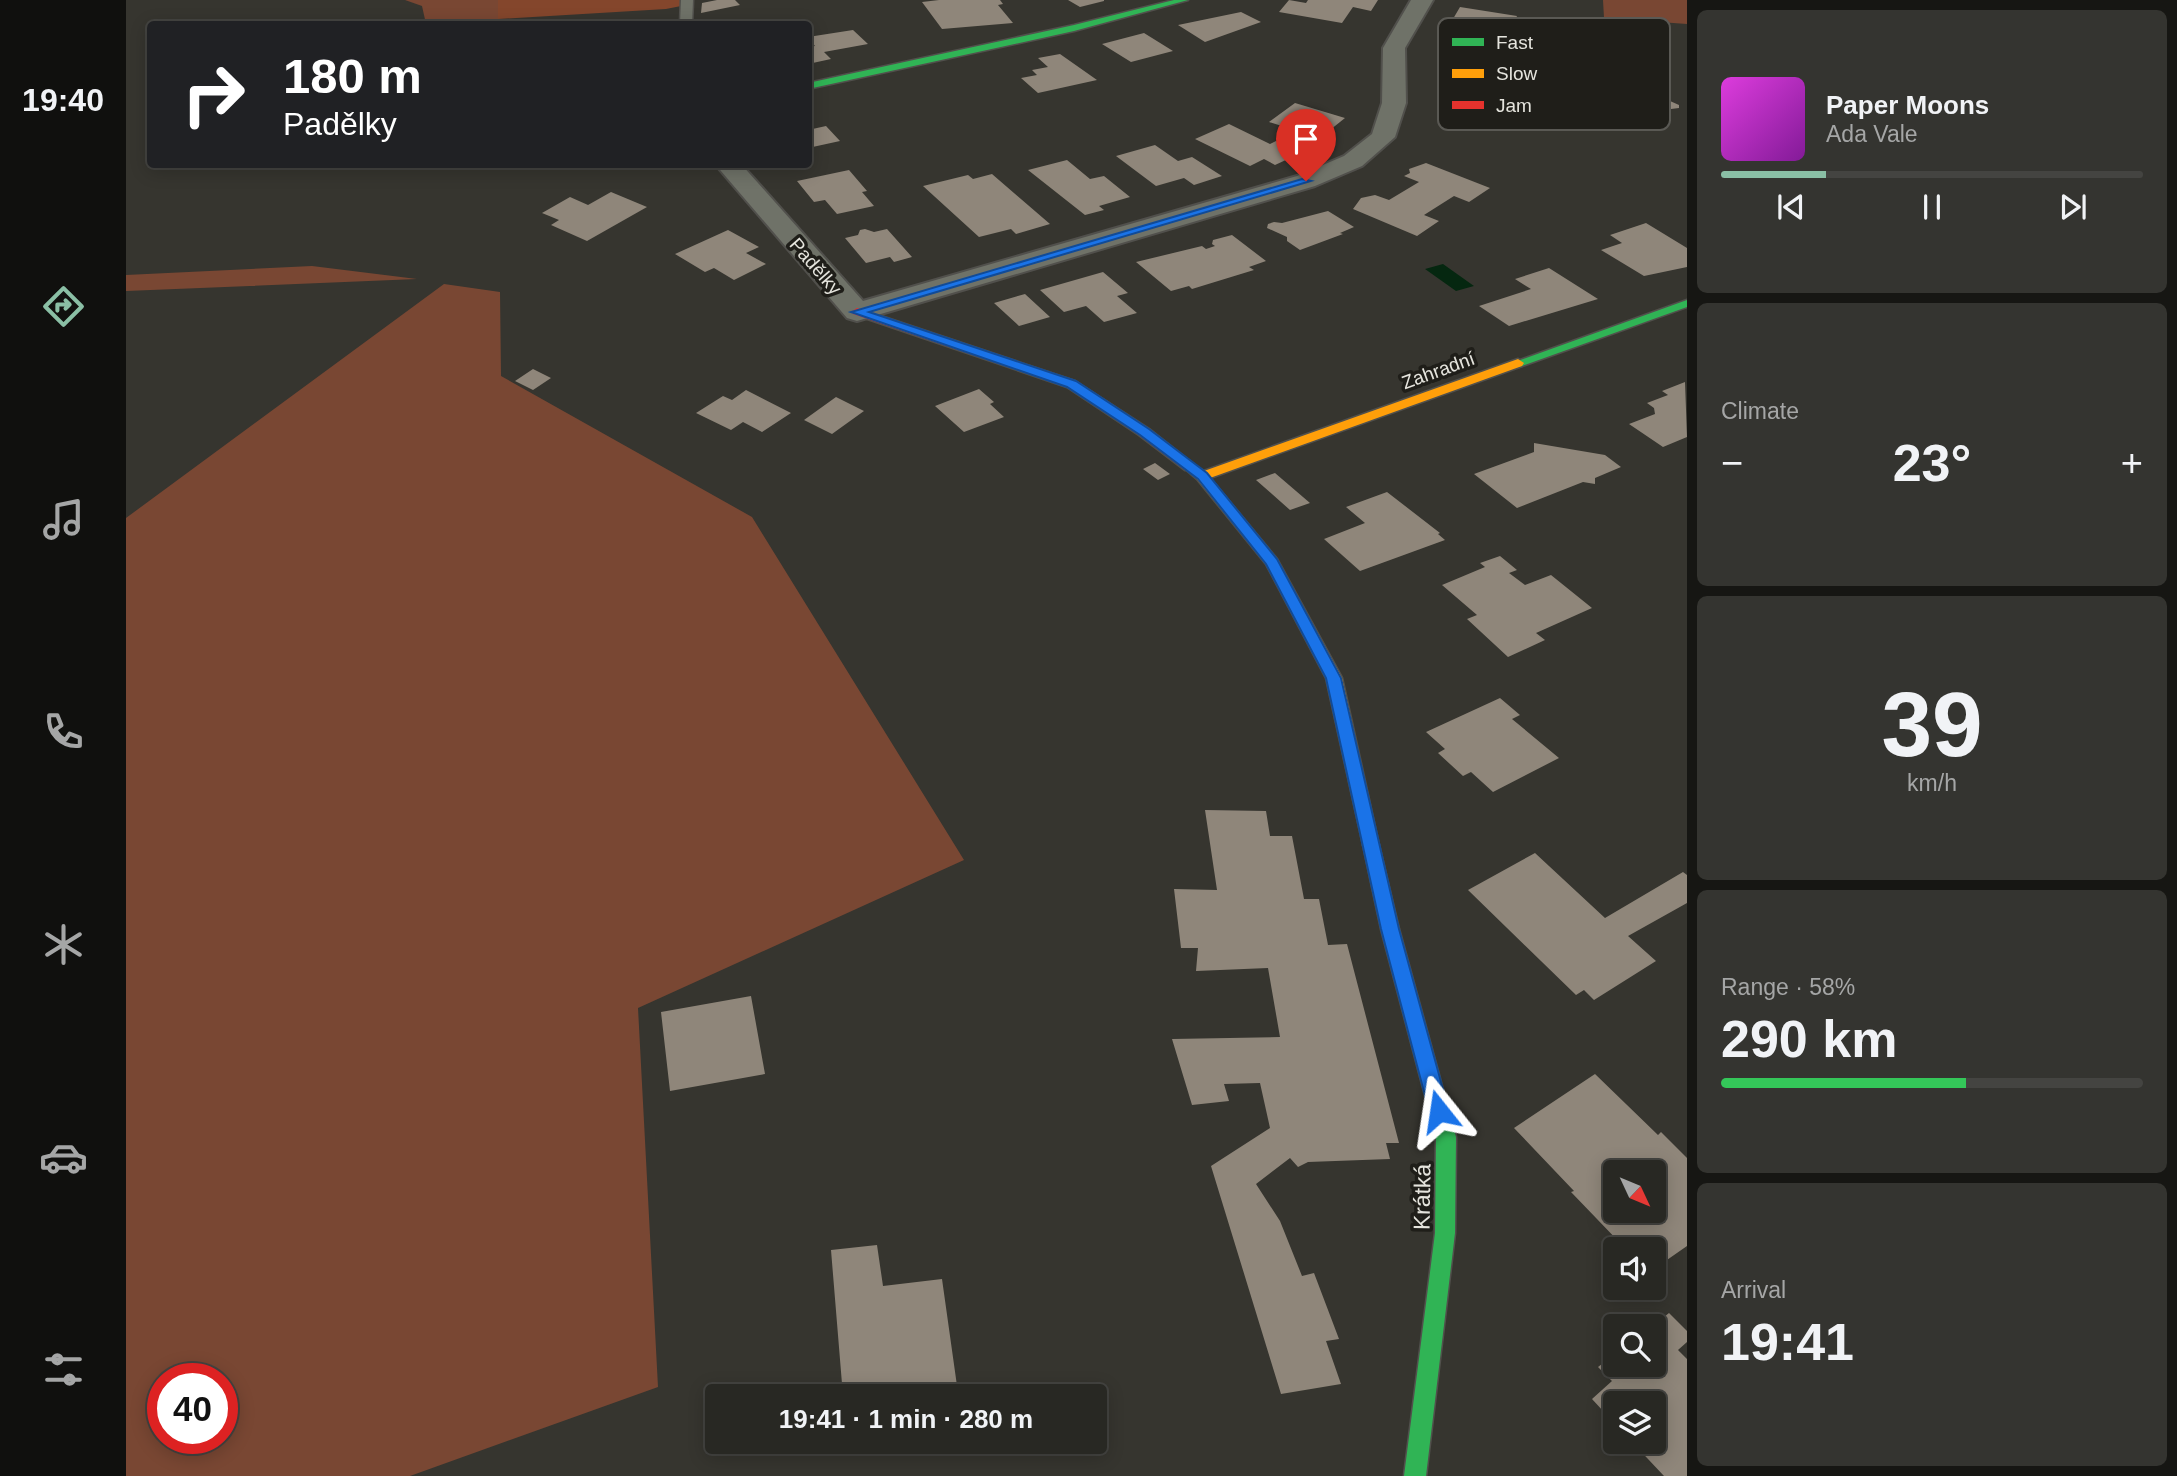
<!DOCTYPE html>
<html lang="en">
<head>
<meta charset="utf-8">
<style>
	body { margin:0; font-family:Helvetica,sans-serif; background:#343430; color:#f1f3f6; height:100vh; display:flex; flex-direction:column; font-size:26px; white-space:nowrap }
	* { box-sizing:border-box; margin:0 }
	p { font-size:23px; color:#a5a6a6 }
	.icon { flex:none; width:38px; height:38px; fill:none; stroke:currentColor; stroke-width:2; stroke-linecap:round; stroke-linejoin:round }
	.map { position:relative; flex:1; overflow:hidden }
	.panel { display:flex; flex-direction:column; gap:10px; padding:10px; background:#161613; width:490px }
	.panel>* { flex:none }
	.banner { position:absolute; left:21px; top:21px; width:665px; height:147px; border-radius:7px; box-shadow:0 4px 18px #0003,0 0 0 2px #444441; background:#202124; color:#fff; overflow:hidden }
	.needle { width:46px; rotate:134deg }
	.tools { position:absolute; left:1477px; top:1160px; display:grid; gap:14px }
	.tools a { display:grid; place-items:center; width:63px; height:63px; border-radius:7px; background:#282823; box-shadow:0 4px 18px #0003,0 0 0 2px #444441; font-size:35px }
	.speed { position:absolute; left:21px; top:1363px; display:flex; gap:14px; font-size:35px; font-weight:700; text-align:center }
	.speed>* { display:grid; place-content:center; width:91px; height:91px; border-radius:50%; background:#282823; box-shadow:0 4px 18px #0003,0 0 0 2px #444441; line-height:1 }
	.speed .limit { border:10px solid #d22; background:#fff; color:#111 }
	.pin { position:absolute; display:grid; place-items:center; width:60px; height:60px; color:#fff; margin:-72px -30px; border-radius:50% 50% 50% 0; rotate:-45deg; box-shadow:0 0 7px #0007 }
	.pin .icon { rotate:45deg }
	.me { position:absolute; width:77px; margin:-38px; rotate:345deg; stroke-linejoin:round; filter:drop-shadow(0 0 5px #0008) }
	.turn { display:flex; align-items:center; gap:24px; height:147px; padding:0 21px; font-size:32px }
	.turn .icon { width:91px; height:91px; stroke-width:2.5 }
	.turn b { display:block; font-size:49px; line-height:60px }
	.big { font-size:52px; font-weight:800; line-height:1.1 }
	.panel .card { flex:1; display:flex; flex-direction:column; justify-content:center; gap:10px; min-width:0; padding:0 24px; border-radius:10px; background:#343430 }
	.panel .dial { align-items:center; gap:0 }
	.dial b { font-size:91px; line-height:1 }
	.song { display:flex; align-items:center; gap:21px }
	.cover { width:84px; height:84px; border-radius:10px; background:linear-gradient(135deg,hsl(300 70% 55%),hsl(290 70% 35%)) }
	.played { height:7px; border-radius:4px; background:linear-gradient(90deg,#8abfa5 25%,#444441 25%) }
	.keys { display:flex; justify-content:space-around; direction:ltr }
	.heat { display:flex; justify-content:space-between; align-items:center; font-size:38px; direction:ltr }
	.charge { height:10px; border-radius:5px; background:linear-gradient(90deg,#34c759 58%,#444441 0) }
	.trip { position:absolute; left:579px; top:1384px; width:402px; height:70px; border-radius:7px; background:#282823; box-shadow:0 4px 18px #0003,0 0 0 2px #444441; font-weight:800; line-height:70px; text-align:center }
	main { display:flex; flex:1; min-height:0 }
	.menu { display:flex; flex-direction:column; width:126px; justify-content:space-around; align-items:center; background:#10100e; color:#a5a6a6 }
	.menu .icon { width:49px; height:49px }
	.menu .current { color:#8abfa5 }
	.menu b { font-size:32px; color:#f1f3f6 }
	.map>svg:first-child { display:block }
</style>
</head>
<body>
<main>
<nav class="menu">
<b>19:40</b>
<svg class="icon current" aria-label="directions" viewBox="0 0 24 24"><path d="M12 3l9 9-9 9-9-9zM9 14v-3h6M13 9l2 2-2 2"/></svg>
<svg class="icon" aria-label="music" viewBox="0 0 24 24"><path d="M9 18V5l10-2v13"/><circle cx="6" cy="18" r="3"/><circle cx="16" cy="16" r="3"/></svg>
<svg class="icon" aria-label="phone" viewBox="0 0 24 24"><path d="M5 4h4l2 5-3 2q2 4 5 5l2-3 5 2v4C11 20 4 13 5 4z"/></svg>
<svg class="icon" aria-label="climate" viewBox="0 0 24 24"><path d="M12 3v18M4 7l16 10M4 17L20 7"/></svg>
<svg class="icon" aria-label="car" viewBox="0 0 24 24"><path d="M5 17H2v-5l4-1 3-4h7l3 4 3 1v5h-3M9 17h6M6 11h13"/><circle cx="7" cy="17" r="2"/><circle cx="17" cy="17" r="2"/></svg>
<svg class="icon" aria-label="filters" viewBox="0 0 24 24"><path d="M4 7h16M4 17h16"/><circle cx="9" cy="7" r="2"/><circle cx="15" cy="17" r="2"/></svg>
</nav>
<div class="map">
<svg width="1561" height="1476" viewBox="0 0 1561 1476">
	<rect width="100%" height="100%" fill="#36352f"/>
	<path fill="#794733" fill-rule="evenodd" d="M279,0h93v24h-72l-4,-18z
		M1477,0h84v24l-83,-6z
		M186,266l105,13 -291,12v-16z
		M318,284l56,8 1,84 251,141 212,343 -326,148 20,379 -248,89h-284v-958zM96,1379v59h-59v-59z"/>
	<path fill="#84462c" d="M372,0h189l-1,5 -20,4 -168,10z"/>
	<path fill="#052710" d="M1317,264l31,22 -18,5 -31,-22z"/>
	<path fill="#8f867a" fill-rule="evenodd" d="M591,0h18l5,5 -39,8 1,-10z
		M813,0h61l3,4 -5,1 15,18 -71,6 -20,-27z
		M942,0h36v1l-24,6z
		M1163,0l17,3 2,-3h70l-7,11 -18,-4 -11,16 -63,-11z
		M1334,7l57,9 -15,31 -59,-11z
		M1115,12l20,10 -56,20 -27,-17z
		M727,30l15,14 -44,8 7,7 -23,5v-17l7,-1 -7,-9z
		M1018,33l29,18 -42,11 -29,-18z
		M934,54l37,26 -59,13 -17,-15 16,-3 -5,-5 16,-3 -10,-9z
		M1311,71l61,4 8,28 -63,-3z
		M1491,85l19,5 33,1 1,10 9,4v3l-8,1v12l-55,-7v-19l-7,-3v-5z
		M1169,103l50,15 -25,20 -51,-16z
		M1103,124l41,20 6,-3 25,12 -26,12 -11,-6 -14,7 -55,-27z
		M700,126l14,15 -32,7v-18z
		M1029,145l23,16 14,-4 30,19 -28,9 -10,-7 -28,8 -40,-30z
		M941,160l23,19 14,-3 26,21 -31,9 5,4 -19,5 -57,-45z
		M1300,163l64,25 -21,14 -15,-6 -30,19 15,6 -22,15 -64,-27 8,-11 14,-3 14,5 30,-18 -15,-6 6,-3 -1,-4z
		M723,170l18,21 -5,1 12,14 -37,8 -12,-14 -11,2 -17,-21z
		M866,174l58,50 -34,10 -5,-5 -32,8 -56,-51 45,-11 5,4z
		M485,192l36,15 -60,34 -36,-16 8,-5 -17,-7 28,-16 18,8z
		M1202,211l26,16 -14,6 3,1 -43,16 -13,-9v-4l-20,-9 1,-4 6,-2 8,1z
		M1520,223l41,25v19l-43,9 -43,-26 21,-7 -12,-8z
		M739,229l9,3 13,-3 25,28 -18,5 -4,-5 -24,6 -21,-25 13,-3 2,-5z
		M602,230l31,17 -13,6 20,11 -32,16 -20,-12 -9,4 -30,-18z
		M1106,235l34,26 -17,6 5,3 -62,19 -3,-3 -18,5 -35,-29 66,-16 4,3 9,-3 -3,-2 1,-4z
		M1423,268l49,31 -89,27 -30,-20 52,-17 -16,-10z
		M977,272l25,21 -11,3 20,17 -33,9 -18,-16 -22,6 -24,-22z
		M899,294l25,23 -31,9 -25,-23z
		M407,369l18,9 -18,12 -18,-9z
		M1559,382l2,55 -24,10 -34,-23 26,-10 -1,-6 -7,-5 21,-8 -6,-4z
		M853,389l15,13 -4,2 14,13 -40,15 -29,-26z
		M620,390l45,23 -29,19 -19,-10 -12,8 -35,-17 27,-17 9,4z
		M710,397l28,14 -32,23 -28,-14z
		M1408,443l71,12 16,12 -26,11v6l-12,-2 -66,26 -43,-34 60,-22z
		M1029,463l15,11 -12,6 -15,-11z
		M1149,473l35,30 -20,7 -34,-30z
		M1261,492l53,41 -2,1 7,6 -85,31 -36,-32 41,-16 -19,-16z
		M1374,556l17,14 -8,3 16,12 26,-10 41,33 -56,25 9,7 -37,17 -41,-38 10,-4 -35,-30 43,-18 -5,-4z
		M1374,698l20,17 -8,4 47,39 -66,34 -22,-20 -8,4 -25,-23 7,-4 -19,-17z
		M1079,810l61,1 4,25h22l12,63h15l9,46 19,-1 52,199h-13l4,16 -82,3 -10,5 -8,-9 -34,26 24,37 22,55 12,-3 25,66 -13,2 15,43 -60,10 -70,-228 59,-38 -10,-45 -36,1 5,17 -37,4 -20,-66 108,-2 -12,-69 -72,3 2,-23h-17l-7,-59 43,1z
		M1409,853l70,65 78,-46 4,3v28l-59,33 28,25 -62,39 -10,-10 -8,5 -108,-105z
		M625,996l14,78 -95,17 -9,-79z
		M1469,1074l63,61 3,-3 26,26v88l-33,23v-19h-33l1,-5 -51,-53 3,-1 -60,-63zM1489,1172h39v39h-39z
		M751,1245l6,41 59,-7 16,114 -28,3h-87l-12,-146z
		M1543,1313l18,18v11l-9,8 9,9v117h-23l-32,-34h22v-38h-39v20l-23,-25 20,-18 -14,-14 17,-13v11h39v-40z"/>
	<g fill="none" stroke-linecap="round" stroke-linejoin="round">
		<defs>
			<path id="lane" d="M555,0h12l-1,24h-12z"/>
			<path id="street" d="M1285,0h22l-28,48 1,55 -11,34 -33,29 -47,20 -458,135 -10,-3 -132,-154h26l122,137 434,-125 47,-20 28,-22 10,-31 1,-55z"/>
			<path id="fast" d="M1048,0h14l-114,31 -266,58v-6l266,-58z
				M1561,300v7l-165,59 -4,1 -6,-4z
				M1245,838l6,2 2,5 20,84 57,208 -1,96 -29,243h-22l31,-243 1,-96 -55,-208 -18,-84 2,-5z"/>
			<path id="slow" d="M1392,359l6,4 -2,3 -312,112 67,81 65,119 37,167 -2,5h-12l-2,-5 -37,-167 -60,-114 -69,-85 -14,-12 7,-4 14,8z"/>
			<path id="jam" d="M731,308l218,73 74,48 48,38 -2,3h-10l-46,-35 -72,-48 -214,-73 -2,-2z"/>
		</defs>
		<use href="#lane" stroke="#51504c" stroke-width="3"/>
		<use href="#street" stroke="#51504c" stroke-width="4"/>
		<use href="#fast" stroke="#51504c" stroke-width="3"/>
		<use href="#slow" stroke="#51504c" stroke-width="3"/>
		<use href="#jam" stroke="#51504c" stroke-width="3"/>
		<use href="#lane" fill="#6f7268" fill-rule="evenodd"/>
		<use href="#street" fill="#6f7268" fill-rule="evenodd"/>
		<use href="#fast" fill="#30b455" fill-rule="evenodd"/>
		<use href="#slow" fill="#ff9f0a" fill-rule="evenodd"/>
		<use href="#jam" fill="#e5322d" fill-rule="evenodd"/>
	</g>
	<path fill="#1a73e8" stroke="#114b97" stroke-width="2" d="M1176,179l9,2 -442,131 207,69 73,48 58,44 70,86 64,119 58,251 50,182 -3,6 -7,2 -7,-2 -3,-6 -48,-182 -55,-251 -60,-114 -68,-85 -58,-44 -73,-48 -216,-75z"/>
	<g text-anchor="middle" stroke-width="7" stroke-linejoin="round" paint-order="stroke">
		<g font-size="19" fill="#e5e4dd" stroke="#1f1e19">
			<text transform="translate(690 266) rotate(49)" y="7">Padělky</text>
			<text transform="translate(1312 370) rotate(-20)" y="7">Zahradní</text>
		</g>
		<g font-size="23" fill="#e5e4dd" stroke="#1f1e19">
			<text transform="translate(1296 1197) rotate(-89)" y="8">Krátká</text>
		</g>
	</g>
	<rect x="1312" y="18" width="232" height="112" rx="10" fill="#1f1e19" stroke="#5a5954" stroke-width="2"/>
	<rect x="1326" y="38" width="32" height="8" fill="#30b455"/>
	<rect x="1326" y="69" width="32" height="9" fill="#ff9f0a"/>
	<rect x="1326" y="101" width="32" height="8" fill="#e5322d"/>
	<g font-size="19" fill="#e5e4dd">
		<text x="1370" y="49">Fast</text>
		<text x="1370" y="80">Slow</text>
		<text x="1370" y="112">Jam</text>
	</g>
</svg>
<div class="tools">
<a><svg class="needle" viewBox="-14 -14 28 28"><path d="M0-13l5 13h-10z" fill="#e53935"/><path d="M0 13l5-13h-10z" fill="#a5a6a6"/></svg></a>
<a><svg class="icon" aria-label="sound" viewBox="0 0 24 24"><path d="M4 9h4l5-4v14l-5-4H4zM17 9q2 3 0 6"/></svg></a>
<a><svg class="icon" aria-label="search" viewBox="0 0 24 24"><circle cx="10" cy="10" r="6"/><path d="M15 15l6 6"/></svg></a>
<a><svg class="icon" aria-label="layers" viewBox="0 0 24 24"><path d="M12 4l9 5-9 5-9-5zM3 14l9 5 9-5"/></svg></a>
</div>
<div class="speed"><div class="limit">40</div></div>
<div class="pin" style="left:1180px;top:181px;background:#d93025"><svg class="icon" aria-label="arrive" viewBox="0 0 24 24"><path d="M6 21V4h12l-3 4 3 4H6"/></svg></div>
<svg class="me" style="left:1313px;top:1111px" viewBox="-20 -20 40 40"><path d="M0-17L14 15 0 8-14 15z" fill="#1a73e8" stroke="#fff" stroke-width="4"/></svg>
<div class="trip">19:41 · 1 min · 280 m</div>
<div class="banner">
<div class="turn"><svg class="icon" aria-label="right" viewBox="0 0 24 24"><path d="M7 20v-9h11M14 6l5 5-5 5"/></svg><div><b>180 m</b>Padělky</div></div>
</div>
</div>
<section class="panel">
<div class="card">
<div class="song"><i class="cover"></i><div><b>Paper Moons</b><p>Ada Vale</p></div></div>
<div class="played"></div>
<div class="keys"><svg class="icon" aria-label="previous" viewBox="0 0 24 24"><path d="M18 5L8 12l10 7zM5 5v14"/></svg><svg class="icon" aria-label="pause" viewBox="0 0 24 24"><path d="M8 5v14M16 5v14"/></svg><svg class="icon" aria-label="next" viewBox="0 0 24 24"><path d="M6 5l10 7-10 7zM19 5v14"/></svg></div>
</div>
<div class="card"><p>Climate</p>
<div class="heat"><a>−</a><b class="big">23°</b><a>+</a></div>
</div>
<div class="card dial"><b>39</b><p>km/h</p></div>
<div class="card"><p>Range · 58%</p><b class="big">290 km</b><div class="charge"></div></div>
<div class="card"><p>Arrival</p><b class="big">19:41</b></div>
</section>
</main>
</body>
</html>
